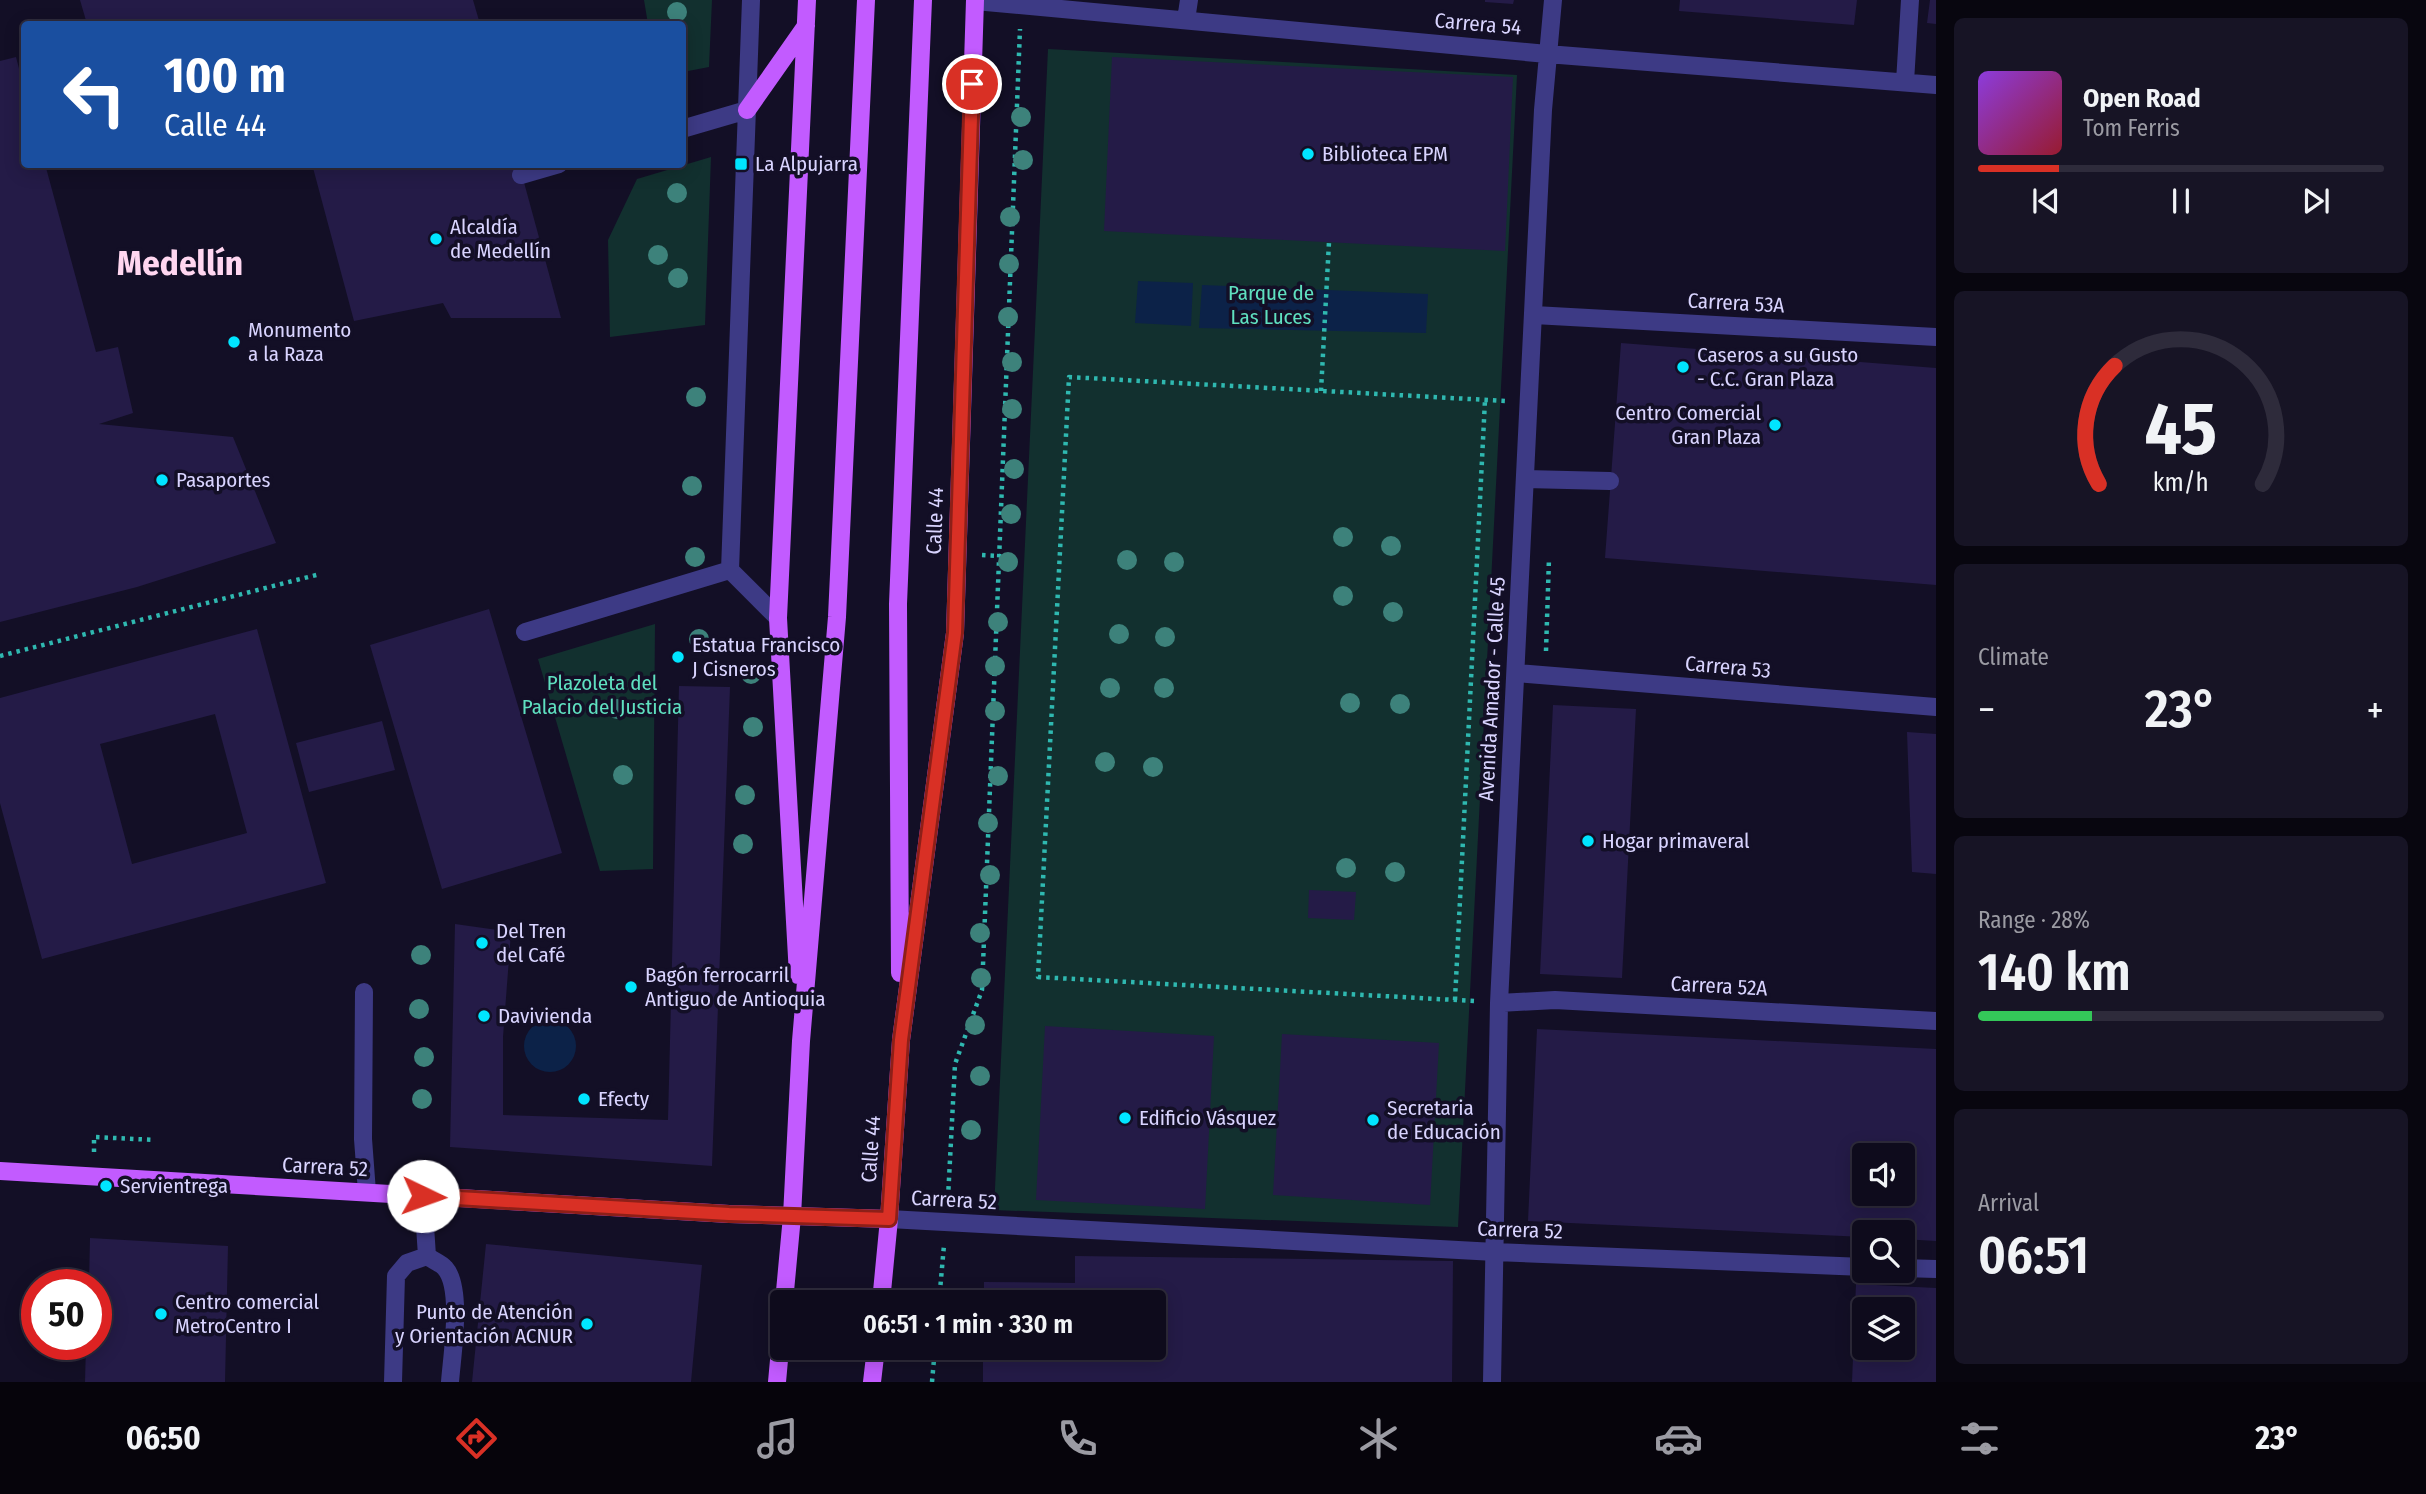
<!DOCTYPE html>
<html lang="en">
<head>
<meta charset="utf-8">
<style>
	body { margin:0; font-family:"Fira Sans Condensed",sans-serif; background:#171425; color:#f1f3f6; height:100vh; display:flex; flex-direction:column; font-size:26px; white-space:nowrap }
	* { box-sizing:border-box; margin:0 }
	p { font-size:23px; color:#9b9ba3 }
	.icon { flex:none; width:38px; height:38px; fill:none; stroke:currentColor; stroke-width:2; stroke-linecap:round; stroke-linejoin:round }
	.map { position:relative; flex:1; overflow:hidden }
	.drawer { display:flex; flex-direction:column; gap:18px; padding:18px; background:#08060f; width:490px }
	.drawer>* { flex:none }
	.guide { position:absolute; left:21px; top:21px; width:665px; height:147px; border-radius:7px; box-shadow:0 4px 18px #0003,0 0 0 2px #2e2b3b; background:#1a4fa0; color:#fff; overflow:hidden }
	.tools { position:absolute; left:1852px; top:1143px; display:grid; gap:14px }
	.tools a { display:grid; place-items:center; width:63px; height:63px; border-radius:7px; background:#0e0b1c; box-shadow:0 4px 18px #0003,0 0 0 2px #2e2b3b; font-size:35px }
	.speed { position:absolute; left:21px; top:1269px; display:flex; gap:14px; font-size:35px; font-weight:700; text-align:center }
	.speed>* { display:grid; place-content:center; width:91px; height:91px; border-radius:50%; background:#0e0b1c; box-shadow:0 4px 18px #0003,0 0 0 2px #2e2b3b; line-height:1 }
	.speed .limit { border:10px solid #d22; background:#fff; color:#111 }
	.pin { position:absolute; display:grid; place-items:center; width:60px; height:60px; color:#fff; margin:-30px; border:4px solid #fff; border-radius:50%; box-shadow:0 2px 7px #0007 }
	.me { position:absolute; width:77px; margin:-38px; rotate:93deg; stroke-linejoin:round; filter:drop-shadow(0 0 5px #0008) }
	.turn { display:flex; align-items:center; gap:24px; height:147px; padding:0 28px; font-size:32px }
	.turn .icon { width:91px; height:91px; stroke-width:2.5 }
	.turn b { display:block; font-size:49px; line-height:60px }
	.big { font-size:52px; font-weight:600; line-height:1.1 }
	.drawer .card { flex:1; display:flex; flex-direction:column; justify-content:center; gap:10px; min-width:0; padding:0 24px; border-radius:10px; background:#171425 }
	.drawer .dial { align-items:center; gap:0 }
	.dial svg { height:182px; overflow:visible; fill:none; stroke:#2e2b3b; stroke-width:7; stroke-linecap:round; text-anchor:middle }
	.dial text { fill:#f1f3f6; stroke:none }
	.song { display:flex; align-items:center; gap:21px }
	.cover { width:84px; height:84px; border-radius:10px; background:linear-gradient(135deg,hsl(270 70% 55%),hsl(350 70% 35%)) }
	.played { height:7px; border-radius:4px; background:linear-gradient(90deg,#d93025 20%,#2e2b3b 20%) }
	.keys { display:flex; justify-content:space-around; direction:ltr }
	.heat { display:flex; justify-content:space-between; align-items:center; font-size:38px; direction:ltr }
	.charge { height:10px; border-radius:5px; background:linear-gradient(90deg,#34c759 28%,#2e2b3b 0) }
	.trip { position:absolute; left:770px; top:1290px; width:396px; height:70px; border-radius:7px; background:#0e0b1c; box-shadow:0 4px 18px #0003,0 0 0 2px #2e2b3b; font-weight:600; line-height:70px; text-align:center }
	.tab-bar { display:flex; height:112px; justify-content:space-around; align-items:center; background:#06040b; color:#9b9ba3 }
	.tab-bar .icon { width:49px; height:49px }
	.tab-bar .current { color:#d93025 }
	.tab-bar b { font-size:32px; color:#f1f3f6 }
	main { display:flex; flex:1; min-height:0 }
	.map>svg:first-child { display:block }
</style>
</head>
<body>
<main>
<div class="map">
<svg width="1936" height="1382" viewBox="0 0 1936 1382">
	<rect width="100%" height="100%" fill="#130f26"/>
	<path fill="#12302f" d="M644,0h68l-3,67 -26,5 -1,-48h-34z
		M1048,49l469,26 -59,1152 -464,-17z
		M711,157l-6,168 -95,12 -2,-97 29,-61z
		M655,624l-2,245 -53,2 -62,-212z"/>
	<path fill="#0c2248" d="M1138,281l55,2 -2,43 -56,-3z
		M1202,285l226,9 -2,39 -227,-5z
		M524 1046a26 26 0 1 1 52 0a26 26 0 1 1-52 0Z"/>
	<path fill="#241b47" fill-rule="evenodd" d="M80,0h393l7,24h-393z
		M1485,0h29l-1,4 -28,-2z
		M1680,0h177l-3,25 -175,-14z
		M1930,0h6v24l-9,-1z
		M16,57l8,31v76h21l51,188 22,-5 15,66 -34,11 134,13 43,106 -139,44 -137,35v-561z
		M1112,57l401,20 -8,174 -401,-20z
		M312,164h207l42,154h-110l-8,-15 -89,18z
		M1621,343l315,25v217l-331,-27z
		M489,609l73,244 -120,36 -72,-244z
		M257,629l69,254 -284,76 -42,-156v-105zM215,714l32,119 -115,31 -32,-120z
		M679,686l51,1 -18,479 -262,-19 5,-223 56,8 -8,105v78l165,5z
		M1553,705l83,4 -14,269 -82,-4z
		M382,721l13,49 -86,22 -13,-49z
		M1907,732l29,2v140l-24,-2z
		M1309,890l47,2 -2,28 -46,-2z
		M1045,1026l169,10 -9,173 -169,-9z
		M1537,1029l399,20v192l-34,-2v-7h-38v5l-336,-16zM1864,1155h38v39h-38z
		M1282,1034l157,9 -9,162 -157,-10z
		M90,1238l138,8 -3,136h-140l1,-38h10v-60h-7z
		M486,1244l216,21 -11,117h-219z
		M1075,1256l378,5 -1,121h-469v-34h170v-46h-169v-20l91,1z
		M1856,1284l80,4v94h-84zM1864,1309h38v39h-38z"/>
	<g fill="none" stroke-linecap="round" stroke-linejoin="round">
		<path stroke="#2fb8b0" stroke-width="4.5" stroke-dasharray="3.5 5" stroke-linecap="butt" d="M1321,391l8,-149
			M982,555l18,1
			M1546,651l3,-93
			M0,656l320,-82
			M1455,1000l30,-600
			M1474,1001l-436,-24 31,-600 437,24
			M94,1152v-15l61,3
			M948,1198l7,-134 27,-74 38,-961
			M939,1302l5,-57
			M932,1382l3,-34"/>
		<path stroke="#3d3a85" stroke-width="18" d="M751,0l-21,570 48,48
			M975,1l572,53 389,31
			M1186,20l3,-20
			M1905,82l5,-82
			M682,129l65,-19
			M521,175l38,-11
			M1534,315l402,22
			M1525,479l85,2
			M525,632l205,-62
			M1516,673l420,34
			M364,992l-1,147 4,53
			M1499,1003l56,-3 381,21
			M423,1196l4,60
			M889,1219l606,33 369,15
			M1902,1268l34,1
			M393,1382l3,-106 11,-13 20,-7c5,4 14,7 18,12 18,20 7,87 5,114
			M1492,1382l7,-379 44,-893 10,-110"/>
		<path stroke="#c25bff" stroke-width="18" d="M747,110l59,-84
			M900,973l-2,-369 25,-604
			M798,975l-20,-357 29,-618
			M0,1171l729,43 160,5
			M784,1302l8,-86 9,-175 36,-424 29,-617
			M881,1302l8,-83 12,-179 54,-407 20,-633
			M777,1382l5,-55
			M872,1382l4,-34"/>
	</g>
	<g fill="#3d827b">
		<circle cx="677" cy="12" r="10"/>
		<circle cx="1021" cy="117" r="10"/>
		<circle cx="1023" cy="160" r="10"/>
		<circle cx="677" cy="193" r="10"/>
		<circle cx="1010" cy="217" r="10"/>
		<circle cx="658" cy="255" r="10"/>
		<circle cx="1009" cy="264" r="10"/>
		<circle cx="678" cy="278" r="10"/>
		<circle cx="1008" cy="317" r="10"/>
		<circle cx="1012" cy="362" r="10"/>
		<circle cx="696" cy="397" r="10"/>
		<circle cx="1012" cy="409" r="10"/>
		<circle cx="1014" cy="469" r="10"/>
		<circle cx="692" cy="486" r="10"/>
		<circle cx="1011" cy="514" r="10"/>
		<circle cx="1343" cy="537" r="10"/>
		<circle cx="1391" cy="546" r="10"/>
		<circle cx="695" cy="557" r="10"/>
		<circle cx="1127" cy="560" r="10"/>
		<circle cx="1008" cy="562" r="10"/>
		<circle cx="1174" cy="562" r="10"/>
		<circle cx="1343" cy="596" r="10"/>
		<circle cx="1393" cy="612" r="10"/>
		<circle cx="998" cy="622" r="10"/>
		<circle cx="1119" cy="634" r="10"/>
		<circle cx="1165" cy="637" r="10"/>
		<circle cx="699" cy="639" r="10"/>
		<circle cx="995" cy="666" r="10"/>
		<circle cx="751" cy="674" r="10"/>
		<circle cx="1110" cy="688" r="10"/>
		<circle cx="1164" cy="688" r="10"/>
		<circle cx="1350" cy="703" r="10"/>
		<circle cx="1400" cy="704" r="10"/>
		<circle cx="617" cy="709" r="10"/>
		<circle cx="995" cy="711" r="10"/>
		<circle cx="753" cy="727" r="10"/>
		<circle cx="1105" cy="762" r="10"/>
		<circle cx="1153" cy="767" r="10"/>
		<circle cx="623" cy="775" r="10"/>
		<circle cx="998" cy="776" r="10"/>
		<circle cx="745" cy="795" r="10"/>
		<circle cx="988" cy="823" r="10"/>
		<circle cx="743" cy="844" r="10"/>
		<circle cx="1346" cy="868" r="10"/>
		<circle cx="1395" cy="872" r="10"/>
		<circle cx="990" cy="875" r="10"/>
		<circle cx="980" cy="933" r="10"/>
		<circle cx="421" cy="955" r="10"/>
		<circle cx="981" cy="978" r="10"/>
		<circle cx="419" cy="1009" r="10"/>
		<circle cx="975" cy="1025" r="10"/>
		<circle cx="424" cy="1057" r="10"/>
		<circle cx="980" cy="1076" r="10"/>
		<circle cx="422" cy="1099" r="10"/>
		<circle cx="971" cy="1130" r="10"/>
	</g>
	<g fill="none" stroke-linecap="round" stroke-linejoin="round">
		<defs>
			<path id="route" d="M423,1196l306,18 160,5 12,-179 54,-407 17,-549"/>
		</defs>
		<use href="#route" stroke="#8d1f18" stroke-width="18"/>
		<use href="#route" stroke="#d93025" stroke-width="12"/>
	</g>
	<g fill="#00e5ff" stroke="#130f26" stroke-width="2.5">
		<circle cx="1308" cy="154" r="7"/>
		<rect x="734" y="157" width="14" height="14" rx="3.5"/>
		<circle cx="436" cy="239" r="7"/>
		<circle cx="234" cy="342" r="7"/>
		<circle cx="1683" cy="367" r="7"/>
		<circle cx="1775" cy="425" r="7"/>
		<circle cx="162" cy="480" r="7"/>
		<circle cx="678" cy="657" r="7"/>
		<circle cx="1588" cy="841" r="7"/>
		<circle cx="482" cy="943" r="7"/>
		<circle cx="631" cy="987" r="7"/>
		<circle cx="484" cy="1016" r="7"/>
		<circle cx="584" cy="1099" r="7"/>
		<circle cx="1125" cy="1118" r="7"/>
		<circle cx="1373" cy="1120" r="7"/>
		<circle cx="106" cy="1186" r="7"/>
		<circle cx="161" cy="1314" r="7"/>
		<circle cx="587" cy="1324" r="7"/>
	</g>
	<g text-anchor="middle" stroke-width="7" stroke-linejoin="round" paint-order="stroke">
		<g font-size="21" fill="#d9d4ff" stroke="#130f26">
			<text transform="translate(1478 24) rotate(5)" y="7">Carrera 54</text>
			<text transform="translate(1736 303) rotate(3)" y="7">Carrera 53A</text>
			<text transform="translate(935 521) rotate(-88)" y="7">Calle 44</text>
			<text transform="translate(1728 667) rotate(5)" y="7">Carrera 53</text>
			<text transform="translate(1492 689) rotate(-87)" y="7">Avenida Amador - Calle 45</text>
			<text transform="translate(1719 986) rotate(3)" y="7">Carrera 52A</text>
			<text transform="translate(871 1149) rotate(-86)" y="7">Calle 44</text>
			<text transform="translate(325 1167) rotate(3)" y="7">Carrera 52</text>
			<text transform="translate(954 1200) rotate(3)" y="7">Carrera 52</text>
			<text transform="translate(1520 1230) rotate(2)" y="7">Carrera 52</text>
		</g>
		<g font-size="21" fill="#d9d4ff" stroke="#130f26" text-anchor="start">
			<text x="1322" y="161">Biblioteca EPM</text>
			<text x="755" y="171">La Alpujarra</text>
			<text x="450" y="234">Alcaldía<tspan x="450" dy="24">de Medellín</tspan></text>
			<text x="248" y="337">Monumento<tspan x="248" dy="24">a la Raza</tspan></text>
			<text x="1697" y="362">Caseros a su Gusto<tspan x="1697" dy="24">- C.C. Gran Plaza</tspan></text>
			<text x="1761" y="420" text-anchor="end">Centro Comercial<tspan x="1761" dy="24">Gran Plaza</tspan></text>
			<text x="176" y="487">Pasaportes</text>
			<text x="692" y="652">Estatua Francisco<tspan x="692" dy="24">J Cisneros</tspan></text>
			<text x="1602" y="848">Hogar primaveral</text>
			<text x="496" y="938">Del Tren<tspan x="496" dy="24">del Café</tspan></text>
			<text x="645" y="982">Bagón ferrocarril<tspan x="645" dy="24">Antiguo de Antioquia</tspan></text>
			<text x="498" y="1023">Davivienda</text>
			<text x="598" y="1106">Efecty</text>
			<text x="1387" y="1115">Secretaria<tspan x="1387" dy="24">de Educación</tspan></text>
			<text x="1139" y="1125">Edificio Vásquez</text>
			<text x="120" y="1193">Servientrega</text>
			<text x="175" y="1309">Centro comercial<tspan x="175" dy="24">MetroCentro I</tspan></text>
			<text x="573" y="1319" text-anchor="end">Punto de Atención<tspan x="573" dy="24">y Orientación ACNUR</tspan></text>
		</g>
		<g font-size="21" fill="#5fe0c0" stroke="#130f26">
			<text x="1271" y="300">Parque de<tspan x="1271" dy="24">Las Luces</tspan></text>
			<text x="602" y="690">Plazoleta del<tspan x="602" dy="24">Palacio del Justicia</tspan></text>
		</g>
		<g font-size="35" font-weight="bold" fill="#ffd6f0" stroke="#130f26">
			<text x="180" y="275">Medellín</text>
		</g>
	</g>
</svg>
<div class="tools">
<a><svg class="icon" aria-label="sound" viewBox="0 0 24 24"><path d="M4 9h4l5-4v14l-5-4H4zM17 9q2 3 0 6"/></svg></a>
<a><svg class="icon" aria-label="search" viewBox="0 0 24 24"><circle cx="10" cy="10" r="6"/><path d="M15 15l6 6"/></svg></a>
<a><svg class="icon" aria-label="layers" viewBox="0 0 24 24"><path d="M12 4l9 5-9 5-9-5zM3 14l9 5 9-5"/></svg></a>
</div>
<div class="speed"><div class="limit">50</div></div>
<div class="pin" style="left:972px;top:84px;background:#d93025"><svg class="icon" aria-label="arrive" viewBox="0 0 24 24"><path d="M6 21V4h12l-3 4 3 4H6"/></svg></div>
<svg class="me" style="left:423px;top:1196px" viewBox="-20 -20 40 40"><circle r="19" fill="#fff"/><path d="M0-13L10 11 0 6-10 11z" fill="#d93025"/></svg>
<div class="trip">06:51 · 1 min · 330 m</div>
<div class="guide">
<div class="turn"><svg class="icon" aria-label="left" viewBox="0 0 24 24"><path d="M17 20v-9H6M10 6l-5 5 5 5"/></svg><div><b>100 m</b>Calle 44</div></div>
</div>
</div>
<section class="drawer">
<div class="card">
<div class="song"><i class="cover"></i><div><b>Open Road</b><p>Tom Ferris</p></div></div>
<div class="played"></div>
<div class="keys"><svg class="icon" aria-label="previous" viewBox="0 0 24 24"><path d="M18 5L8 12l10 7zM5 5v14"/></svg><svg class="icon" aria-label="pause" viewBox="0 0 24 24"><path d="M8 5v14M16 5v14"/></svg><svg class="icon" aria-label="next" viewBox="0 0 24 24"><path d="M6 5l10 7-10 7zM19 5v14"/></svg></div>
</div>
<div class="card dial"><svg viewBox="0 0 100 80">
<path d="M14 69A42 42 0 1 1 86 69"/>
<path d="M14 69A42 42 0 0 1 21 17" stroke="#d93025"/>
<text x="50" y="56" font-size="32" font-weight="700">45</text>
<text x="50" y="72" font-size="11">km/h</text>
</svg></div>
<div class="card"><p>Climate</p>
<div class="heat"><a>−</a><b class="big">23°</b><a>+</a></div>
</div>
<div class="card"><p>Range · 28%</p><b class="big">140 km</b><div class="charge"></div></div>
<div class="card"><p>Arrival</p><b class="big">06:51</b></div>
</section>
</main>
<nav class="tab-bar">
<b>06:50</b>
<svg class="icon current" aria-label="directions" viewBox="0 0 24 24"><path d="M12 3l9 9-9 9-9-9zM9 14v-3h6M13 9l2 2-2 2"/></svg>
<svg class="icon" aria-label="music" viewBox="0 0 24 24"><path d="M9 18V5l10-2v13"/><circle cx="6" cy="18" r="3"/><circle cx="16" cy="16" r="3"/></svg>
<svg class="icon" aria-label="phone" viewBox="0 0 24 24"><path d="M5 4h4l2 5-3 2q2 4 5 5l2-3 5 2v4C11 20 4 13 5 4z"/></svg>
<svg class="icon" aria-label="climate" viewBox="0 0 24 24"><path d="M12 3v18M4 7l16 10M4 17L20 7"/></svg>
<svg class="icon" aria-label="car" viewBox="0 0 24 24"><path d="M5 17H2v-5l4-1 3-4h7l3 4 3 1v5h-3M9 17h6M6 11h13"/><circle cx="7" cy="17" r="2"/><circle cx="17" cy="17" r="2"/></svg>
<svg class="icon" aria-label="filters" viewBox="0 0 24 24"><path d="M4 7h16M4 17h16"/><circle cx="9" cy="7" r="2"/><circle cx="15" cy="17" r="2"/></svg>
<b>23°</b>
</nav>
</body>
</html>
